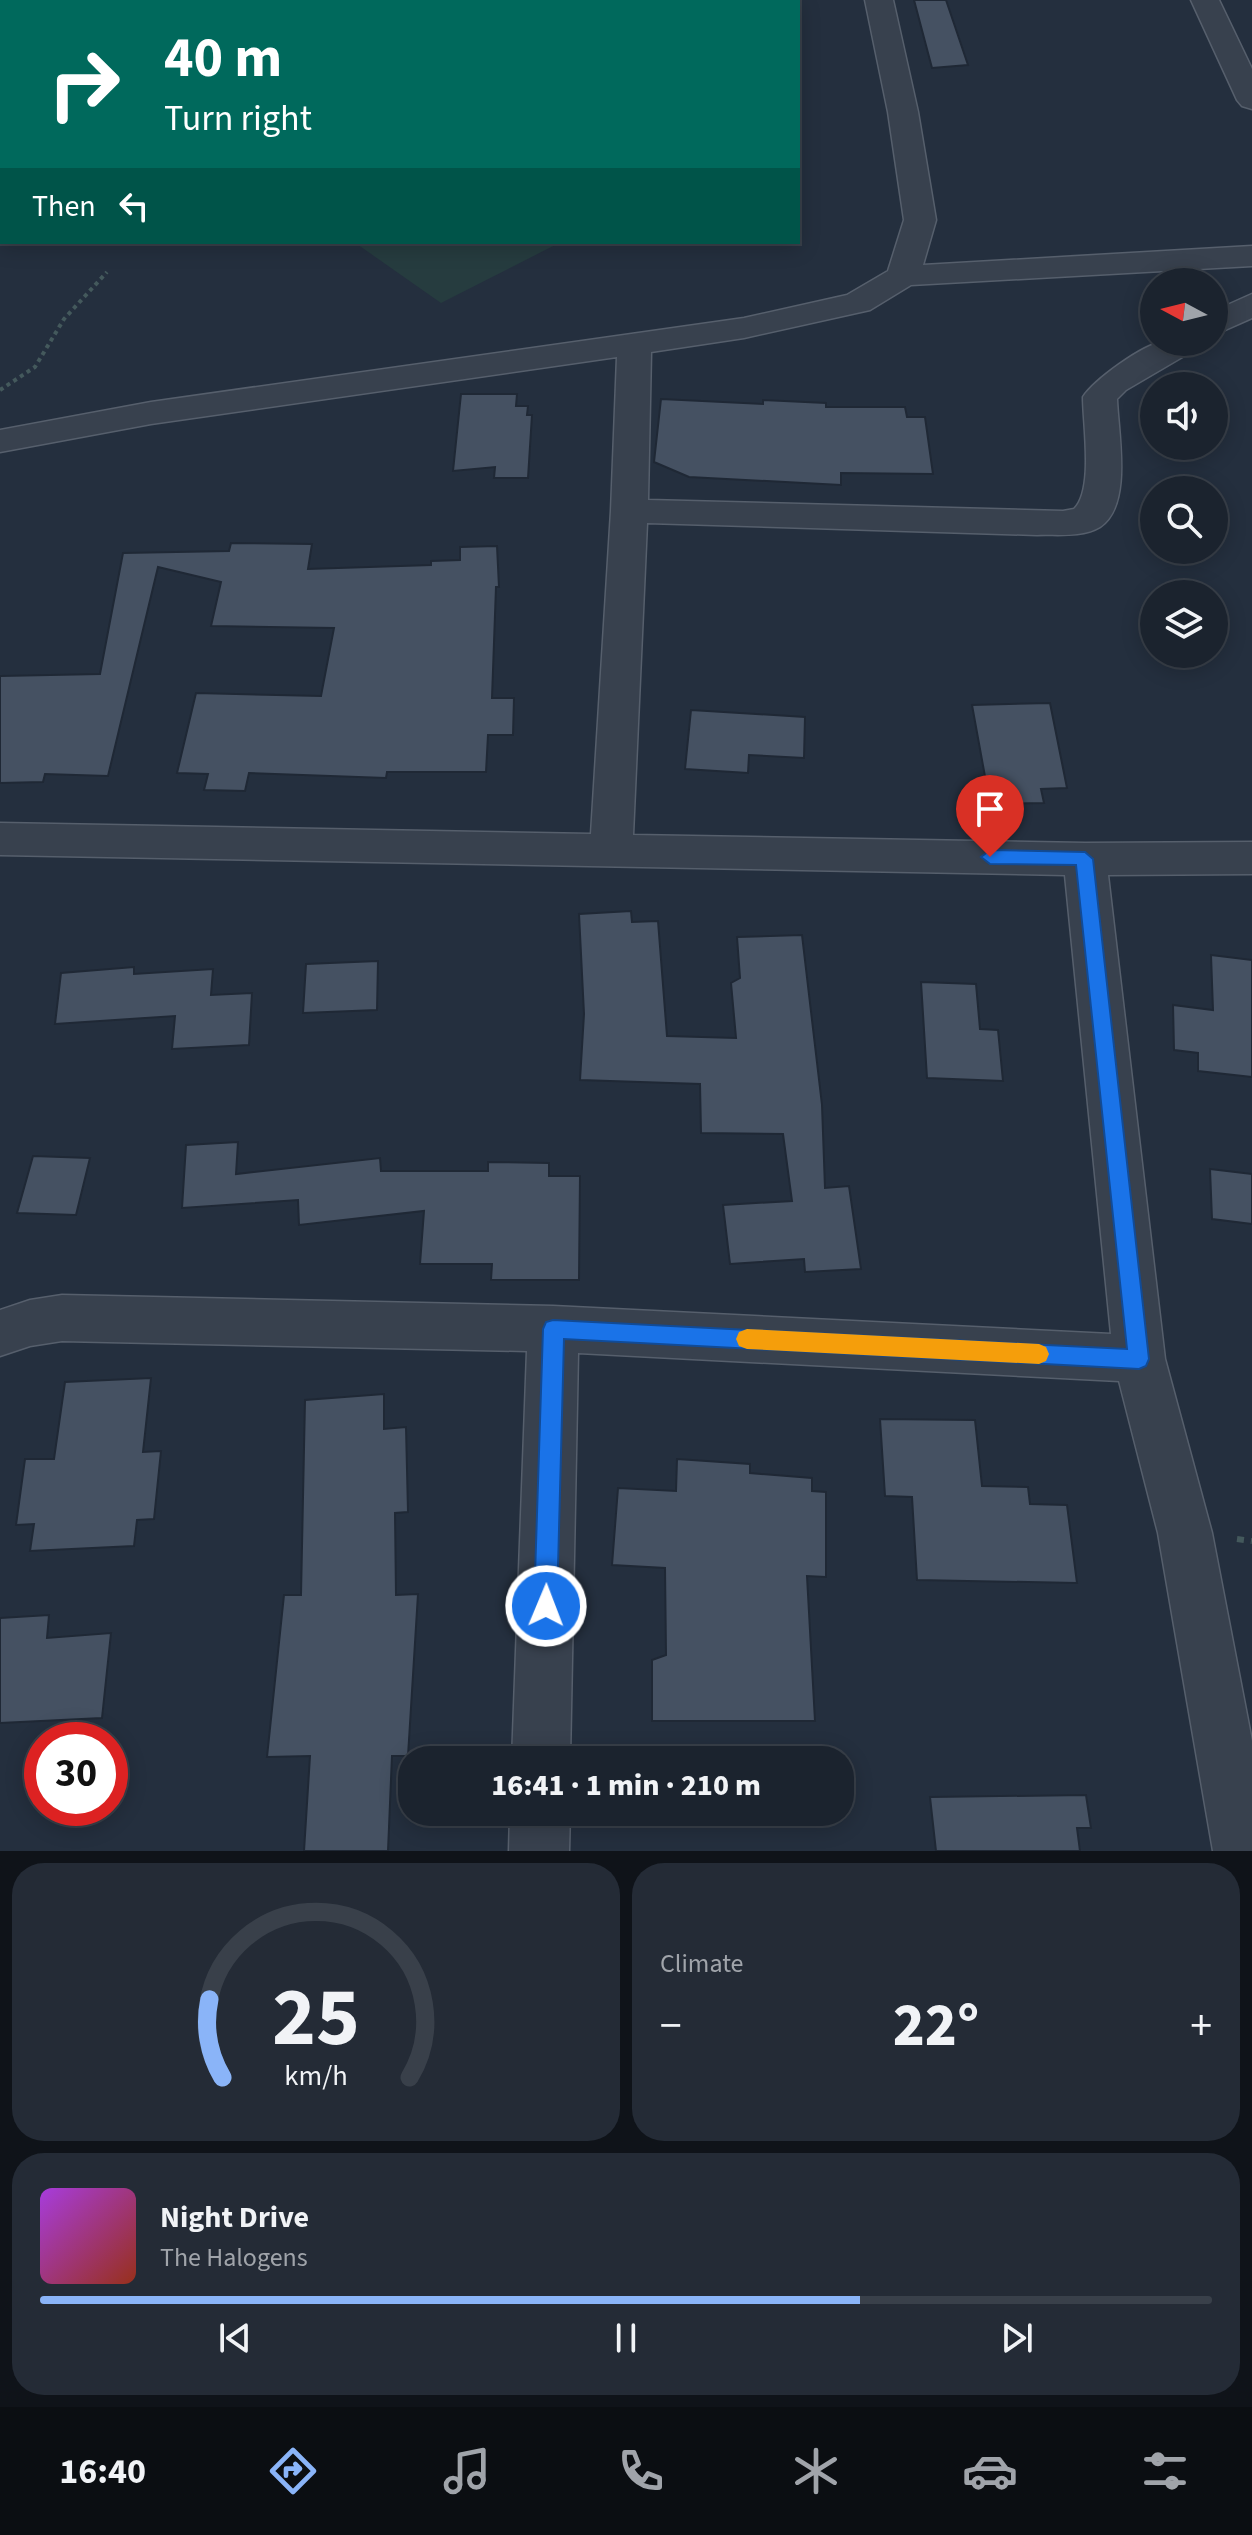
<!DOCTYPE html>
<html lang="en">
<head>
<meta charset="utf-8">
<style>
	body { margin:0; font-family:"Source Sans 3",sans-serif; background:#242b36; color:#f1f3f6; height:100vh; display:flex; flex-direction:column; font-size:30px; white-space:nowrap }
	* { box-sizing:border-box; margin:0 }
	p { font-size:26px; color:#a0a4aa }
	.icon { flex:none; width:44px; height:44px; fill:none; stroke:currentColor; stroke-width:2; stroke-linecap:round; stroke-linejoin:round }
	.map { position:relative; height:1851px; overflow:hidden }
	.drawer { display:flex; flex-direction:column; gap:12px; padding:12px; background:#0f1319; flex:1 }
	.drawer>* { flex:none }
	.hud { position:absolute; left:0px; top:0px; width:800px; height:244px; box-shadow:0 4px 20px #0003,0 0 0 2px #39404a; background:#00695c; color:#fff; overflow:hidden }
	.needle { width:52px; rotate:277deg }
	.fabs { position:absolute; left:1140px; top:268px; display:grid; gap:16px }
	.fabs a { display:grid; place-items:center; width:88px; height:88px; border-radius:50%; background:#1b232e; box-shadow:0 4px 20px #0003,0 0 0 2px #39404a; font-size:40px }
	.speed { position:absolute; left:24px; top:1722px; display:flex; gap:16px; font-size:40px; font-weight:700; text-align:center }
	.speed>* { display:grid; place-content:center; width:104px; height:104px; border-radius:50%; background:#1b232e; box-shadow:0 4px 20px #0003,0 0 0 2px #39404a; line-height:1 }
	.speed .limit { border:12px solid #d22; background:#fff; color:#111 }
	.pin { position:absolute; display:grid; place-items:center; width:68px; height:68px; color:#fff; margin:-82px -34px; border-radius:50% 50% 50% 0; rotate:-45deg; box-shadow:0 0 8px #0007 }
	.pin .icon { rotate:45deg }
	.me { position:absolute; width:88px; margin:-44px; rotate:1deg; stroke-linejoin:round; filter:drop-shadow(0 0 6px #0008) }
	.turn { display:flex; align-items:center; gap:28px; height:168px; padding:0 32px; font-size:36px }
	.turn .icon { width:104px; height:104px; stroke-width:2.5 }
	.turn b { display:block; font-size:56px; line-height:68px }
	.then { display:flex; align-items:center; height:76px; padding:0 32px; background:#0003; gap:16px; font-size:30px }
	.big { font-size:60px; font-weight:800; line-height:1.1 }
	.drawer .widget { flex:1; display:flex; flex-direction:column; justify-content:center; gap:12px; min-width:0; padding:0 28px; border-radius:32px; background:#242b36 }
	.drawer .dial { align-items:center; gap:0 }
	.dial svg { height:208px; overflow:visible; fill:none; stroke:#39404a; stroke-width:7; stroke-linecap:round; text-anchor:middle }
	.dial text { fill:#f1f3f6; stroke:none }
	.song { display:flex; align-items:center; gap:24px }
	.cover { width:96px; height:96px; border-radius:12px; background:linear-gradient(135deg,hsl(280 70% 55%),hsl(10 70% 35%)) }
	.played { height:8px; border-radius:4px; background:linear-gradient(90deg,#8ab4f8 70%,#39404a 70%) }
	.keys { display:flex; justify-content:space-around; direction:ltr }
	.heat { display:flex; justify-content:space-between; align-items:center; font-size:44px; direction:ltr }
	.drawer .tiles { flex:1; display:grid; gap:12px; grid-template-columns:1fr 1fr }
	.widget:last-child { grid-column:span 2 }
	.trip { position:absolute; left:398px; top:1746px; width:456px; height:80px; border-radius:32px; background:#1b232e; box-shadow:0 4px 20px #0003,0 0 0 2px #39404a; font-weight:800; line-height:80px; text-align:center }
	.tabs { display:flex; height:128px; justify-content:space-around; align-items:center; background:#0b0e12; color:#a0a4aa }
	.tabs .icon { width:56px; height:56px }
	.tabs .on { color:#8ab4f8 }
	.tabs b { font-size:36px; color:#f1f3f6 }
	.map>svg:first-child { display:block }
</style>
</head>
<body>
<div class="map">
<svg width="1252" height="1851" viewBox="0 0 1252 1851">
	<rect width="100%" height="100%" fill="#242f3e"/>
	<path fill="#263c3f" d="M354,242h207l-120,61z"/>
	<path fill="#455162" stroke="#1f2835" stroke-width="2" d="M914,0h32l22,65 -36,3z
		M461,394h56l-1,12h12l-1,9h5l-4,63h-34l1,-11 -42,4z
		M661,399l102,5v-4l63,3v4h79l2,10h18l8,57 -92,-1v12l-152,-8 -35,-15z
		M231,543l81,1 -4,25 123,-4v-4l29,-1v-13l37,-1 2,41h-3l-4,111h22l-1,37h-25l-2,37h-99l-1,6 -137,-5 -4,18 -41,-1 4,-16 -31,-1 19,-80 125,3 13,-68 -123,-2 10,-44 -63,-15 -50,209 -63,-2 -2,8 -43,1v-107l100,-2 23,-121 106,-2z
		M1050,703l17,85 -26,1 3,14 -54,1 -18,-99z
		M691,710l114,7 -1,41 -55,-3 -1,18 -63,-4z
		M631,911l1,11 26,-1 9,115 69,2 -5,-55 9,-5 -3,-41 65,-2 20,170 3,83 24,-2 12,83 -56,3 -1,-13 -74,5 -7,-59 69,-4 -9,-67 -82,-1 -1,-49 -120,-4 4,-66 -5,-100z
		M1211,955l41,5v117l-54,-6v-18l-24,-3 -1,-45 40,5z
		M378,961l-1,49 -74,3 3,-49z
		M134,967v7l79,-5 -2,26 41,-2 -3,52 -77,4 3,-33 -120,8 6,-51z
		M921,982l55,2 4,45 18,1 5,51 -76,-3z
		M238,1142l-2,32 144,-16 1,13h107v-9l61,1v13h31l-1,104h-88l1,-16h-72l4,-53 -125,14 -1,-25 -116,8 4,-63z
		M33,1156l57,2 -14,57 -59,-2z
		M1210,1169l42,5v50l-40,-5z
		M151,1378l-8,74 18,-1 -7,68 -17,1 -3,26 -104,5 4,-27 -18,1 9,-66h29l11,-77z
		M384,1394v35l22,-2 2,85 -13,1 1,82 22,-1 -10,162h-16l-4,95h-84l6,-95 -43,1 17,-162h17l4,-195z
		M880,1419l95,1 7,66 46,1 2,17 37,1 10,78 -160,-3 -5,-83 -27,-1z
		M677,1459l73,5v9l62,5v13l14,1v85l-19,-1 8,145h-163v-61l14,-5 -1,-87 -53,-3 6,-77 58,3z
		M49,1615l-2,23 64,-5 -9,85 -102,5v-105z
		M1086,1795l5,33h-14l3,23h-144l-6,-54z"/>
	<g fill="none" stroke-linecap="round" stroke-linejoin="round">
		<defs>
			<path id="minor" d="M0,0h15l1,2h-14v8z
				M149,0h32l-33,2z
				M274,0h31l1,2h-31z
				M865,0h28l25,112 18,108 -13,45 329,-19v20l-341,19 -41,25 -126,28 -93,14 -3,148 415,11 11,-2c20,-19 9,-85 9,-112 11,-17 59,-52 79,-55 12,-2 27,0 39,0l-5,7 -70,41 -9,9c1,34 16,106 -17,128 -18,11 -44,7 -63,8l-390,-12 -14,312 452,8 167,-1v32l-144,1 57,484 47,174 40,208v110h-39l-55,-318 -39,-152 -541,-28 -8,407h-58l15,-409 -465,-10 -32,5 -30,10v-46l30,-10 32,-5 491,11 558,28 -46,-459 -1065,-20v-32l591,11 20,-323 6,-154 -466,67 -151,28v-22l151,-28 593,-84 103,-23 41,-24 16,-51 -16,-108z
				M1191,0h28l33,69v40l-10,-3 -5,-6z
				M1252,294v24l-38,17v-24z
				M510,1812h60l-1,39h-60z"/>
		</defs>
		<use href="#minor" stroke="#565f6c" stroke-width="3"/>
		<path stroke="#44595c" stroke-width="4" stroke-dasharray="4 4" stroke-linecap="butt" d="M0,390l35,-23 29,-48 43,-47"/>
		<path stroke="#44595c" stroke-width="6" stroke-dasharray="7 7" stroke-linecap="butt" d="M1237,1539l15,2"/>
		<use href="#minor" fill="#38414e" fill-rule="evenodd"/>
	</g>
	<path fill="#1a73e8" stroke="#114b97" stroke-width="2" d="M990,850l95,2 8,7 56,500 -3,7 -7,3 -575,-30 -7,267 -3,8 -8,4 -9,-4 -3,-8 9,-277 3,-7 7,-2 574,29 -51,-484 -86,-1 -9,-7z"/>
	<path fill="#f59e0b" d="M747,1329l292,15 7,3 3,7 -3,7 -7,3 -292,-15 -8,-3 -3,-7 3,-7z"/>
</svg>
<div class="fabs">
<a><svg class="needle" viewBox="-14 -14 28 28"><path d="M0-13l5 13h-10z" fill="#e53935"/><path d="M0 13l5-13h-10z" fill="#a0a4aa"/></svg></a>
<a><svg class="icon" aria-label="sound" viewBox="0 0 24 24"><path d="M4 9h4l5-4v14l-5-4H4zM17 9q2 3 0 6"/></svg></a>
<a><svg class="icon" aria-label="search" viewBox="0 0 24 24"><circle cx="10" cy="10" r="6"/><path d="M15 15l6 6"/></svg></a>
<a><svg class="icon" aria-label="layers" viewBox="0 0 24 24"><path d="M12 4l9 5-9 5-9-5zM3 14l9 5 9-5"/></svg></a>
</div>
<div class="speed"><div class="limit">30</div></div>
<div class="pin" style="left:990px;top:857px;background:#d93025"><svg class="icon" aria-label="arrive" viewBox="0 0 24 24"><path d="M6 21V4h12l-3 4 3 4H6"/></svg></div>
<svg class="me" style="left:546px;top:1606px" viewBox="-20 -20 40 40"><circle r="17" fill="#1a73e8" stroke="#fff" stroke-width="3"/><path d="M0-11L8 9 0 5-8 9z" fill="#fff"/></svg>
<div class="trip">16:41 · 1 min · 210 m</div>
<div class="hud">
<div class="turn"><svg class="icon" aria-label="right" viewBox="0 0 24 24"><path d="M7 20v-9h11M14 6l5 5-5 5"/></svg><div><b>40 m</b>Turn right</div></div>
<div class="then">Then<svg class="icon" aria-label="left" viewBox="0 0 24 24"><path d="M17 20v-9H6M10 6l-5 5 5 5"/></svg></div>
</div>
</div>
<section class="drawer">
<div class="tiles">
<div class="widget dial"><svg viewBox="0 0 100 80">
<path d="M14 69A42 42 0 1 1 86 69"/>
<path d="M14 69A42 42 0 0 1 9 39" stroke="#8ab4f8"/>
<text x="50" y="56" font-size="32" font-weight="700">25</text>
<text x="50" y="72" font-size="11">km/h</text>
</svg></div>
<div class="widget"><p>Climate</p>
<div class="heat"><a>−</a><b class="big">22°</b><a>+</a></div>
</div>
<div class="widget">
<div class="song"><i class="cover"></i><div><b>Night Drive</b><p>The Halogens</p></div></div>
<div class="played"></div>
<div class="keys"><svg class="icon" aria-label="previous" viewBox="0 0 24 24"><path d="M18 5L8 12l10 7zM5 5v14"/></svg><svg class="icon" aria-label="pause" viewBox="0 0 24 24"><path d="M8 5v14M16 5v14"/></svg><svg class="icon" aria-label="next" viewBox="0 0 24 24"><path d="M6 5l10 7-10 7zM19 5v14"/></svg></div>
</div>
</div>
</section>
<nav class="tabs">
<b>16:40</b>
<svg class="icon on" aria-label="directions" viewBox="0 0 24 24"><path d="M12 3l9 9-9 9-9-9zM9 14v-3h6M13 9l2 2-2 2"/></svg>
<svg class="icon" aria-label="music" viewBox="0 0 24 24"><path d="M9 18V5l10-2v13"/><circle cx="6" cy="18" r="3"/><circle cx="16" cy="16" r="3"/></svg>
<svg class="icon" aria-label="phone" viewBox="0 0 24 24"><path d="M5 4h4l2 5-3 2q2 4 5 5l2-3 5 2v4C11 20 4 13 5 4z"/></svg>
<svg class="icon" aria-label="climate" viewBox="0 0 24 24"><path d="M12 3v18M4 7l16 10M4 17L20 7"/></svg>
<svg class="icon" aria-label="car" viewBox="0 0 24 24"><path d="M5 17H2v-5l4-1 3-4h7l3 4 3 1v5h-3M9 17h6M6 11h13"/><circle cx="7" cy="17" r="2"/><circle cx="17" cy="17" r="2"/></svg>
<svg class="icon" aria-label="filters" viewBox="0 0 24 24"><path d="M4 7h16M4 17h16"/><circle cx="9" cy="7" r="2"/><circle cx="15" cy="17" r="2"/></svg>
</nav>
</body>
</html>
